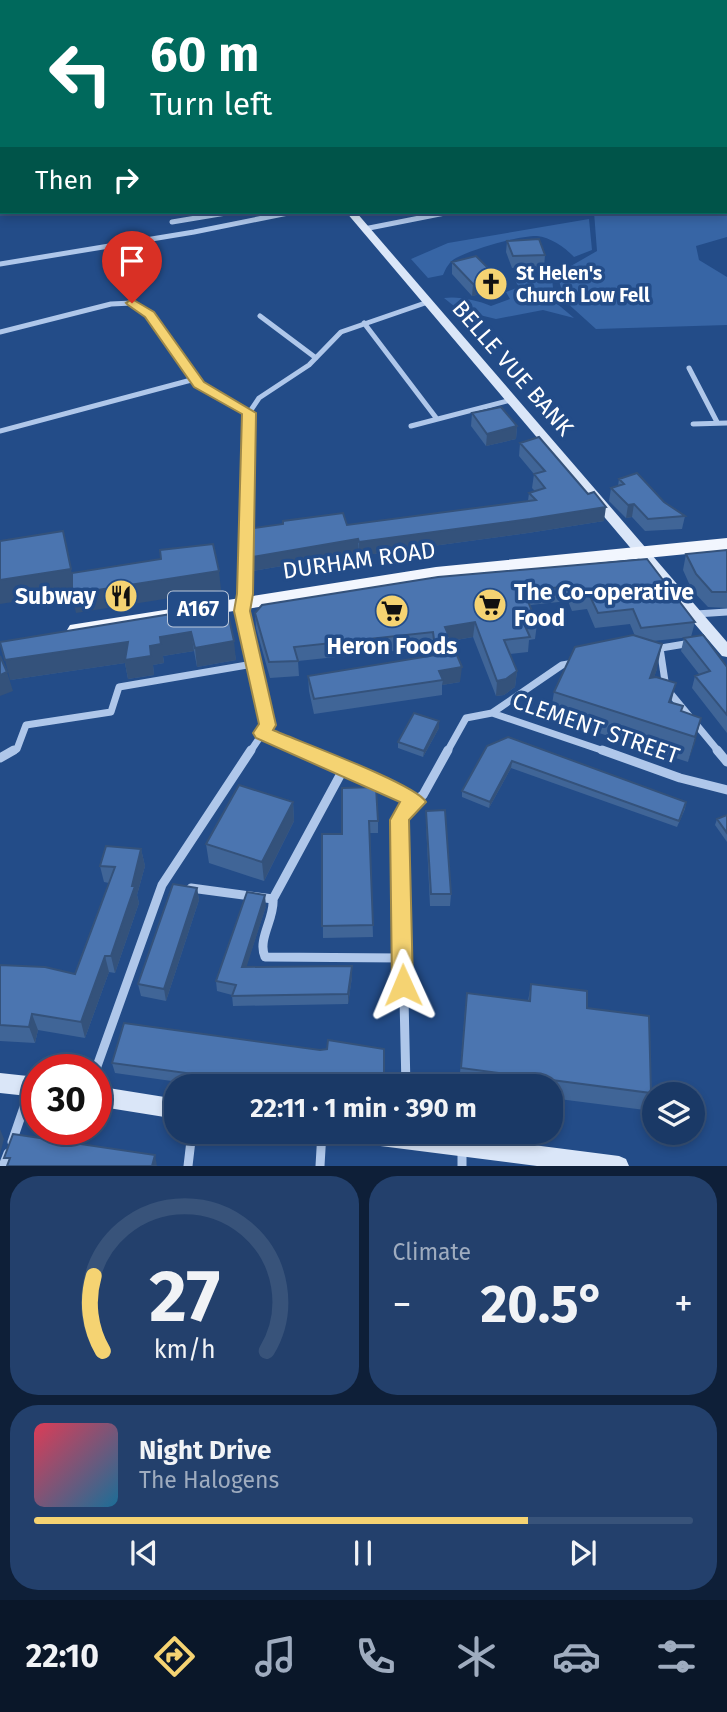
<!DOCTYPE html>
<html lang="en">
<head>
<meta charset="utf-8">
<style>
	body { margin:0; font-family:"Fira Sans",sans-serif; background:#23406c; color:#f1f3f6; height:100vh; display:flex; flex-direction:column; font-size:26px; white-space:nowrap }
	* { box-sizing:border-box; margin:0 }
	p { font-size:23px; color:#9facbf }
	.icon { flex:none; width:38px; height:38px; fill:none; stroke:currentColor; stroke-width:2; stroke-linecap:round; stroke-linejoin:round }
	.map { position:relative; height:1166px; overflow:hidden }
	.sheet { display:flex; flex-direction:column; gap:10px; padding:10px; background:#0e1f38; flex:1 }
	.sheet>* { flex:none }
	.hud { position:absolute; left:0px; top:0px; width:728px; height:214px; box-shadow:0 4px 10px #0003,0 0 0 2px #38537a; background:#00695c; color:#fff; overflow:hidden }
	.buttons { position:absolute; left:642px; top:1082px; display:grid; gap:14px }
	.buttons a { display:grid; place-items:center; width:63px; height:63px; border-radius:50%; background:#1a3966; box-shadow:0 4px 10px #0003,0 0 0 2px #38537a; font-size:35px }
	.speed { position:absolute; left:21px; top:1054px; display:flex; gap:14px; font-size:35px; font-weight:700; text-align:center }
	.speed>* { display:grid; place-content:center; width:91px; height:91px; border-radius:50%; background:#1a3966; box-shadow:0 4px 10px #0003,0 0 0 2px #38537a; line-height:1 }
	.speed .limit { border:10px solid #d22; background:#fff; color:#111 }
	.pin { position:absolute; display:grid; place-items:center; width:60px; height:60px; color:#fff; margin:-72px -30px; border-radius:50% 50% 50% 0; rotate:-45deg; box-shadow:0 0 7px #0007 }
	.pin .icon { rotate:45deg }
	.me { position:absolute; width:77px; margin:-38px; rotate:359deg; stroke-linejoin:round; filter:drop-shadow(0 0 5px #0008) }
	.turn { display:flex; align-items:center; gap:24px; height:147px; padding:0 35px; font-size:32px }
	.turn .icon { width:91px; height:91px; stroke-width:2.5 }
	.turn b { display:block; font-size:49px; line-height:60px }
	.then { display:flex; align-items:center; height:66px; padding:0 35px; background:#0003; gap:14px; font-size:26px }
	.big { font-size:52px; font-weight:700; line-height:1.1 }
	.sheet .tile { flex:1; display:flex; flex-direction:column; justify-content:center; gap:10px; min-width:0; padding:0 24px; border-radius:28px; background:#23406c }
	.sheet .dial { align-items:center; gap:0 }
	.dial svg { height:182px; overflow:visible; fill:none; stroke:#38537a; stroke-width:7; stroke-linecap:round; text-anchor:middle }
	.dial text { fill:#f1f3f6; stroke:none }
	.song { display:flex; align-items:center; gap:21px }
	.cover { width:84px; height:84px; border-radius:10px; background:linear-gradient(135deg,hsl(350 70% 55%),hsl(200 70% 35%)) }
	.played { height:7px; border-radius:4px; background:linear-gradient(90deg,#f5d372 75%,#38537a 75%) }
	.keys { display:flex; justify-content:space-around; direction:ltr }
	.heat { display:flex; justify-content:space-between; align-items:center; font-size:38px; direction:ltr }
	.sheet .tiles { flex:1; display:grid; gap:10px; grid-template-columns:1fr 1fr }
	.tile:last-child { grid-column:span 2 }
	.trip { position:absolute; left:164px; top:1074px; width:399px; height:70px; border-radius:28px; background:#1a3966; box-shadow:0 4px 10px #0003,0 0 0 2px #38537a; font-weight:700; line-height:70px; text-align:center }
	.tab-bar { display:flex; height:112px; justify-content:space-around; align-items:center; background:#0a1729; color:#9facbf }
	.tab-bar .icon { width:49px; height:49px }
	.tab-bar .current { color:#f5d372 }
	.tab-bar b { font-size:32px; color:#f1f3f6 }
	.map>svg:first-child { display:block }
</style>
</head>
<body>
<div class="map">
<svg width="727" height="1166" viewBox="0 0 727 1166">
	<rect width="100%" height="100%" fill="#234c88"/>
	<path fill="#3765a5" d="M727,88v149l-31,9 3,14 28,17v48l-131,4 -31,-28 -8,-27 40,-23 -3,-39h132z
		M589,219l3,31 -18,7c-8,-9 -24,-20 -37,-21 -21,0 -63,13 -81,22 -7,4 -10,10 -13,17l-15,3 -17,-19 37,-16z
		M531,277l21,3 3,22 19,16 -31,-8 -47,9 -37,-9 -15,-12c14,-2 33,2 47,8l19,-7 -4,-7 13,-5 -5,-8z"/>
	<g fill="none" stroke-linecap="round" stroke-linejoin="round">
		<path stroke="#afc7ea" stroke-width="4.5" d="M488,0l4,2
			M553,0l2,2
			M685,2l18,-2"/>
		<path stroke="#afc7ea" stroke-width="5" d="M172,222l60,-10
			M364,229l86,-17
			M0,264l194,-32 99,-20
			M260,316l56,42
			M364,323l73,96
			M0,332l111,-28 21,-1 18,11 49,71 50,28
			M689,368l28,54
			M693,424l34,-1
			M411,426l100,-26
			M0,431l195,-52
			M249,434v-21l10,-15 50,-33 32,-33 87,-30"/>
		<path stroke="#afc7ea" stroke-width="7" d="M249,432l-4,162 -3,17 26,114 -18,27
			M696,614l31,-2
			M660,648l6,40 53,64
			M655,649l36,-6
			M492,713l70,-48 12,-2
			M262,733l45,19
			M11,752l6,-3 9,-24 85,-13 8,-25 134,-23
			M447,752l19,-34 26,-5 115,39"/>
		<path stroke="#afc7ea" stroke-width="9" d="M303,750l91,39 22,13
			M602,750l78,28 47,12
			M717,750l10,12
			M0,758l14,-8
			M191,888l82,11c2,19 -16,40 -8,58l137,1
			M273,899l71,-131
			M96,1069l66,-184 89,-135
			M406,1087l-6,-267 5,-12 18,-13 25,-45
			M12,1142l19,-55
			M462,1147v19
			M3,1166l5,-13
			M188,1166l4,-34
			M320,1166l2,-34"/>
		<path fill="#dae6f8" fill-rule="evenodd" d="M0,27h2v5h-2z
			M726,51h1v4h-1z
			M0,58h2v4h-2z
			M346,212h10l371,430v15l-5,-1z
			M0,1073l37,4v20l-37,-4z
			M96,1086l81,13v20l-81,-13z
			M339,1132h93l187,24 7,3 3,7h-92l-188,-24 -7,-3z"/>
		<path fill="#f2f6fe" fill-rule="evenodd" d="M727,538v12l-291,29 -360,57 -6,-1 -3,-5 3,-5 6,-1 360,-57z"/>
	</g>
	<path fill="#406597" d="M507,241l38,14 -1,12 -32,1 -6,-16z
		M452,262l46,16 -1,12 -25,6 -20,-22z
		M472,413l45,13 -1,13 -30,7 -15,-20z
		M520,443l84,78 -76,12 -169,23v-3l-106,18 -1,-14 95,-32 181,-24 1,-8 6,-2 -3,-3 2,-14 -15,-18z
		M619,479l45,23 21,14 -3,13 -37,2 -13,-14 -6,1 -17,-17 2,-13 7,-2z
		M727,550v58l-19,-1 -16,-17 -9,-20 3,-16z
		M647,559l48,63 -4,15 36,30v66l-35,-45 3,-12 4,-2 -18,-23 3,-13 7,-1 -38,4 4,28 -3,8 17,26 10,9 20,6 -13,44 -138,-45 4,-25 81,-56 -5,-12 -35,4 -8,-19 -15,2 -4,-10 -38,4 7,19 -2,15 -6,1 -1,12 -18,2 7,17 -2,16 -11,8 -8,1 -23,-59 -22,4 9,41 -18,3v10l-128,19 -5,-23 -1,-15 125,-21 -1,-8 -134,14 1,15 -29,2 -14,-50 -1,-15z
		M226,605l10,55 -39,7 -3,-16 -31,5 1,7 -11,2 1,10 -26,4 -3,-16 -115,17z
		M439,728l-16,29 -25,-9v-6z
		M487,746l199,56 -1,7 -8,18 -166,-59 -22,40 -27,-11v-6z
		M342,788l36,33v12h-8l3,104 -50,1 -1,-104h20z
		M293,802l1,19 -30,60 -55,-18 -3,-19z
		M426,811l25,83 -1,12h-20l-4,-83z
		M727,815v27l-12,-17 2,-6z
		M141,849l4,17 -8,29 2,8 -24,70 -6,-1 -24,66 -47,-8 -3,13 -35,-2v-76l75,9 34,-91 -5,-1 -4,-16z
		M197,888l2,12 -33,101 -25,-5 -3,-12z
		M266,906l-20,61 106,-1v11l-4,27 -115,2 -1,-11 -15,-4 -1,-10z
		M531,984l56,24 64,85 -6,17 -94,-12v-11h-84l-8,-1 6,-75 63,-10z
		M112,1063l272,24h-170l-99,-14z"/>
	<path fill="#34527b" d="M498,278l-1,12 -25,6 1,-12z
		M517,426l-1,13 -30,7 1,-12z
		M634,504l-2,13 -6,1 2,-13z
		M606,507l-2,14 -76,12 -169,23v-14z
		M358,539l1,14 -106,18 -1,-14z
		M71,569l5,23 -76,12v-24z
		M219,571l2,19 -145,23 -4,-19z
		M475,622l-2,15 -29,5 1,-15z
		M191,632l3,19 -31,5 1,7 -11,2 1,10 -26,4 -3,-16 -115,17 -5,-20 123,-18 22,4 10,-9z
		M234,641l2,19 -39,7 -2,-19z
		M662,644l-5,25 -12,34 5,-25z
		M462,667l-2,15 -18,3 1,-5 -4,-9z
		M517,671l-2,16 -11,8 -8,1 1,-15z
		M7,672l6,19 -13,5v-21z
		M676,683l-6,24 -1,-5z
		M701,718l-6,25 -7,19 7,-25z
		M439,721v7l-16,29 1,-6z
		M512,761l-1,7 -22,40 1,-6z
		M293,802l1,19 -30,60 -2,-19z
		M141,849l4,17 -8,29 2,8 -24,70 -4,-17 21,-70z
		M197,888l2,12 -33,101 -2,-12z
		M265,895l1,11 -23,72 -1,-11z
		M105,956l4,16 -24,66 -4,-16z
		M352,966v11l-4,27v-10z
		M32,1014l6,16 -3,13 -6,-16z
		M0,1129l4,10 -4,15z
		M155,1155l2,11h-5z"/>
	<path fill="#4b75b0" stroke="#34527b" stroke-width="2" d="M189,0h26v2h-26z
		M539,239l6,16 -32,1 -6,-15z
		M476,256l22,22 -25,6 -21,-22z
		M501,407l16,19 -30,8 -15,-21z
		M539,437l49,57 6,-2 12,15 -76,12 -171,23 -1,-3 -106,18 2,-29 29,-4v-3l60,-8 4,12 189,-25 -7,-7 16,-5 -11,-14 11,-3 -25,-28z
		M637,473l27,29 21,14 -37,3 -14,-15 -6,1 -17,-17 13,-4 -5,-5z
		M63,531l8,38 -71,11v-39z
		M213,544l6,27 -147,23v-21l89,-14 -1,-9z
		M727,550v42h-15l-16,-18 -10,-20z
		M647,559l48,63 -54,6 -8,-19 -35,4 -9,-19 -15,2 -4,-10 -46,5 13,33 -12,2 5,11 -26,3 13,31 -11,8 -9,2 -22,-59 -30,5 17,40 -23,4 4,9 -129,19 -6,-23 128,-21 -3,-23 -139,15 4,14 -29,1 -14,-49 7,-8 176,-28z
		M226,605l8,36 -39,7 -4,-16 -31,5 1,7 -11,2 1,10 -26,4 3,-18 -123,18 -5,-18z
		M633,635l29,9 -12,34 6,-1 20,6 -7,19 14,4 -2,5 20,7 -6,19 -141,-45 21,-45z
		M703,635l24,32v48l-32,-39 15,-5 -26,-33z
		M0,656l7,16 -7,3z
		M414,713l25,8 -15,30 -26,-9z
		M508,737l178,65 -7,19 -167,-60 -22,41 -28,-11 25,-45z
		M239,785l54,17 -31,60 -56,-18z
		M376,787l2,34h-9l4,104 -51,1v-92h20v-46z
		M445,810l6,84h-20l-5,-83z
		M727,815v18l-10,-14z
		M106,846l35,3 -9,37h3l-6,17 -18,53h-6l-24,66 -49,-8 -3,13 -29,-2v-60l45,2 30,7 40,-107 -15,-1z
		M173,884l24,4 -33,101 -26,-5z
		M247,892l18,3 -23,72 110,-1 -4,28 -116,2 4,-11 -20,-4z
		M531,984l56,7v17l62,8 2,77 -190,-25 6,-75 63,8z
		M124,1023l196,27 7,-1 1,-9 56,9v38h-94l-178,-24z
		M13,1134l142,21 -3,11h-145l3,-8h-6z"/>
	<path fill="#f5d372" stroke="#9f894a" stroke-width="2" d="M132,299l22,13 50,70 52,31 -3,181 -3,17 26,114 -3,5c25,11 143,54 153,72l-17,18 4,165 -3,7 -7,3 -8,-3 -3,-7 -2,-165 10,-18 -144,-64 -3,-5 6,-9 -25,-113 3,-17 5,-180 -48,-27 -49,-70 -17,-12 -2,-2z"/>
	<defs>
		<symbol id="church-disc" viewBox="-11 -11 22 22"><circle r="9.5" fill="#f5d372" stroke="#234c88"/><path d="M-1.2-6h2.4v3.5h3.3v2.4h-3.3V6h-2.4V-.1h-3.3v-2.4h3.3Z" fill="#111"/></symbol>
		<symbol id="restaurant-disc" viewBox="-11 -11 22 22"><circle r="9.5" fill="#f5d372" stroke="#234c88"/><path d="M-5-6h1v4h1v-4h1v4h1v-4h1v5L-1.5 .5V6h-2V.5L-5-1ZM5-6V6H3V1.5H1.5Q1.5-4 5-6Z" fill="#111"/></symbol>
		<symbol id="supermarket-disc" viewBox="-11 -11 22 22"><circle r="9.5" fill="#f5d372" stroke="#234c88"/><path d="M-6-5.5h2.5l.6 2H6L4.5 2H-2.5L-4.4-4H-6ZM-1.5 3.2a1.3 1.3 0 1 0 .1 0ZM3 3.2a1.3 1.3 0 1 0 .1 0Z" fill="#111"/></symbol>
	</defs>
	<g fill-rule="evenodd">
		<use href="#church-disc" x="472" y="265" width="38" height="38"/>
		<use href="#restaurant-disc" x="102" y="577" width="38" height="38"/>
		<use href="#supermarket-disc" x="471" y="586" width="38" height="38"/>
		<use href="#supermarket-disc" x="373" y="592" width="38" height="38"/>
	</g>
	<g text-anchor="middle" stroke-width="7" stroke-linejoin="round" paint-order="stroke">
		<g font-size="19" font-weight="bold" fill="#fff" stroke="#234c88" text-anchor="start">
			<text x="516" y="280">St Helen's<tspan x="516" dy="22">Church Low Fell</tspan></text>
		</g>
		<rect fill="#234c88" stroke="#bdc9db" stroke-width="2" x="168" y="591.5" width="60" height="35" rx="5"/>
		<g font-size="21" font-weight="bold" fill="#fff">
			<text x="198" y="616">A167</text>
		</g>
		<g font-size="23" fill="#fff" stroke="#234c88">
			<text transform="translate(513 368) rotate(49)" y="8">BELLE VUE BANK</text>
			<text transform="translate(359 560) rotate(-8)" y="8">DURHAM ROAD</text>
			<text transform="translate(596 728) rotate(19)" y="8">CLEMENT STREET</text>
		</g>
		<g font-size="23" font-weight="bold" fill="#fff" stroke="#234c88" text-anchor="start">
			<text x="514" y="600">The Co-operative<tspan x="514" dy="26">Food</tspan></text>
			<text x="96" y="604" text-anchor="end">Subway</text>
			<text x="392" y="654" text-anchor="middle">Heron Foods</text>
		</g>
	</g>
</svg>
<div class="buttons">
<a><svg class="icon" aria-label="layers" viewBox="0 0 24 24"><path d="M12 4l9 5-9 5-9-5zM3 14l9 5 9-5"/></svg></a>
</div>
<div class="speed"><div class="limit">30</div></div>
<div class="pin" style="left:132px;top:303px;background:#d93025"><svg class="icon" aria-label="arrive" viewBox="0 0 24 24"><path d="M6 21V4h12l-3 4 3 4H6"/></svg></div>
<svg class="me" style="left:403px;top:985px" viewBox="-20 -20 40 40"><path d="M0-17L14 15 0 8-14 15z" fill="#f5d372" stroke="#fff" stroke-width="4"/></svg>
<div class="trip">22:11 · 1 min · 390 m</div>
<div class="hud">
<div class="turn"><svg class="icon" aria-label="left" viewBox="0 0 24 24"><path d="M17 20v-9H6M10 6l-5 5 5 5"/></svg><div><b>60 m</b>Turn left</div></div>
<div class="then">Then<svg class="icon" aria-label="right" viewBox="0 0 24 24"><path d="M7 20v-9h11M14 6l5 5-5 5"/></svg></div>
</div>
</div>
<section class="sheet">
<div class="tiles">
<div class="tile dial"><svg viewBox="0 0 100 80">
<path d="M14 69A42 42 0 1 1 86 69"/>
<path d="M14 69A42 42 0 0 1 10 36" stroke="#f5d372"/>
<text x="50" y="56" font-size="32" font-weight="700">27</text>
<text x="50" y="72" font-size="11">km/h</text>
</svg></div>
<div class="tile"><p>Climate</p>
<div class="heat"><a>−</a><b class="big">20.5°</b><a>+</a></div>
</div>
<div class="tile">
<div class="song"><i class="cover"></i><div><b>Night Drive</b><p>The Halogens</p></div></div>
<div class="played"></div>
<div class="keys"><svg class="icon" aria-label="previous" viewBox="0 0 24 24"><path d="M18 5L8 12l10 7zM5 5v14"/></svg><svg class="icon" aria-label="pause" viewBox="0 0 24 24"><path d="M8 5v14M16 5v14"/></svg><svg class="icon" aria-label="next" viewBox="0 0 24 24"><path d="M6 5l10 7-10 7zM19 5v14"/></svg></div>
</div>
</div>
</section>
<nav class="tab-bar">
<b>22:10</b>
<svg class="icon current" aria-label="directions" viewBox="0 0 24 24"><path d="M12 3l9 9-9 9-9-9zM9 14v-3h6M13 9l2 2-2 2"/></svg>
<svg class="icon" aria-label="music" viewBox="0 0 24 24"><path d="M9 18V5l10-2v13"/><circle cx="6" cy="18" r="3"/><circle cx="16" cy="16" r="3"/></svg>
<svg class="icon" aria-label="phone" viewBox="0 0 24 24"><path d="M5 4h4l2 5-3 2q2 4 5 5l2-3 5 2v4C11 20 4 13 5 4z"/></svg>
<svg class="icon" aria-label="climate" viewBox="0 0 24 24"><path d="M12 3v18M4 7l16 10M4 17L20 7"/></svg>
<svg class="icon" aria-label="car" viewBox="0 0 24 24"><path d="M5 17H2v-5l4-1 3-4h7l3 4 3 1v5h-3M9 17h6M6 11h13"/><circle cx="7" cy="17" r="2"/><circle cx="17" cy="17" r="2"/></svg>
<svg class="icon" aria-label="filters" viewBox="0 0 24 24"><path d="M4 7h16M4 17h16"/><circle cx="9" cy="7" r="2"/><circle cx="15" cy="17" r="2"/></svg>
</nav>
</body>
</html>
